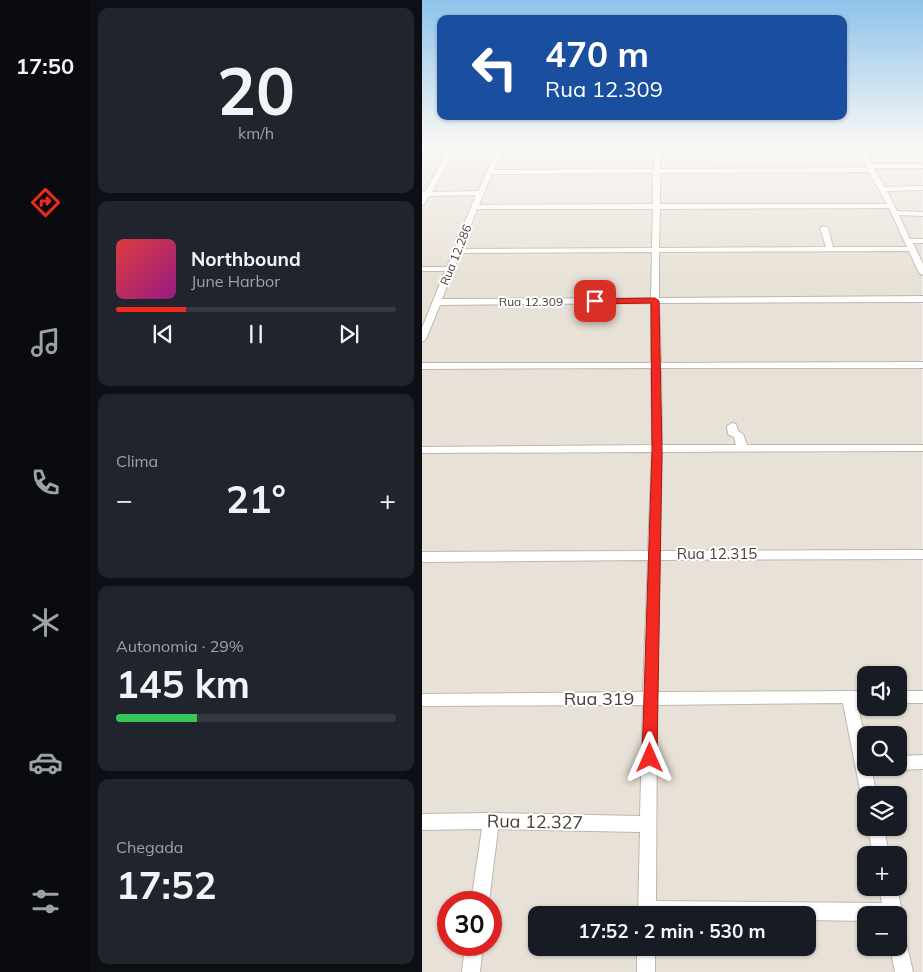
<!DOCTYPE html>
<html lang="pt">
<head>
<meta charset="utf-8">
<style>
	body { margin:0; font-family:Mulish,sans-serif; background:#20242c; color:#f1f3f6; height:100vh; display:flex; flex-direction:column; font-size:19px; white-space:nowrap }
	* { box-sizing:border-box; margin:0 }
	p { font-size:16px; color:#9ea1a6 }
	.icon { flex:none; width:28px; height:28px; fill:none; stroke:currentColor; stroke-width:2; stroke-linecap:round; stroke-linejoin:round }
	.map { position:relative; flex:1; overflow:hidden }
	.drawer { display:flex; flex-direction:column; gap:8px; padding:8px; background:#0d0f14; width:332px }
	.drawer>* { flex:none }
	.top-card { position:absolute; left:15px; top:15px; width:410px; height:105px; border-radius:10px; box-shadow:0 1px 4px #0004; background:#1a4fa0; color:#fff; overflow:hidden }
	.fabs { position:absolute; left:435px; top:666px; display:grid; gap:10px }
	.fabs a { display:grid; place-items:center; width:50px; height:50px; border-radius:10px; background:#171b24; box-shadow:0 1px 4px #0004; font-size:25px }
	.speed { position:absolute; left:15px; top:891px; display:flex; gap:10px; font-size:25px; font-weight:700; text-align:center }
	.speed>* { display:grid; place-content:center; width:65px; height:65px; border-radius:50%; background:#171b24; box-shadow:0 1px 4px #0004; line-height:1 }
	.speed .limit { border:8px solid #d22; background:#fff; color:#111 }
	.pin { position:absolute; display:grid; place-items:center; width:42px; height:42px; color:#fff; margin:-21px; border-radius:10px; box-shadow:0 2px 8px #0006 }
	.me { position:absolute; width:55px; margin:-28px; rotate:0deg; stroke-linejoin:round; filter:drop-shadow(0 0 4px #0008) }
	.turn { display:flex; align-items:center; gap:18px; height:105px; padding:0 25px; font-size:22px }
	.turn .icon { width:65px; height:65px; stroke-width:2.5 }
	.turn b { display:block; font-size:35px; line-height:42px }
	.big { font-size:38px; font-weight:700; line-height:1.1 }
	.drawer .widget { flex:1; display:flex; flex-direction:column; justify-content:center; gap:8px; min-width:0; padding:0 18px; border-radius:10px; background:#20242c }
	.drawer .dial { align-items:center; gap:0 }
	.dial b { font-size:65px; line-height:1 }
	.song { display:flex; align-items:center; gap:15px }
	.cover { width:60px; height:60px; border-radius:8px; background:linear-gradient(135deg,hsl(0 70% 55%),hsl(310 70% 35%)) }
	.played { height:5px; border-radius:2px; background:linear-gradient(90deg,#f32821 25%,#363941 25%) }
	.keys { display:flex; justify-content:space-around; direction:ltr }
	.heat { display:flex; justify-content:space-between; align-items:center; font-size:28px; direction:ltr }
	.charge { height:8px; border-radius:4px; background:linear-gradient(90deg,#34c759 29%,#363941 0) }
	.trip { position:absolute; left:106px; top:906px; width:288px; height:50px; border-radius:10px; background:#171b24; box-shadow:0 1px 4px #0004; font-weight:700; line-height:50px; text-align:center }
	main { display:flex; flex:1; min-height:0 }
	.tabs { display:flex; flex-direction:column; width:90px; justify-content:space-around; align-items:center; background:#090b0e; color:#9ea1a6 }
	.tabs .icon { width:35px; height:35px }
	.tabs .active { color:#f32821 }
	.tabs b { font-size:22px; color:#f1f3f6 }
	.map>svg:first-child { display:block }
</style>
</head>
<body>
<main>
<nav class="tabs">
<b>17:50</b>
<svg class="icon active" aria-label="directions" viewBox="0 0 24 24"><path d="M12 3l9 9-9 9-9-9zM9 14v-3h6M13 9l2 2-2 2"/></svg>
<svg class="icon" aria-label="music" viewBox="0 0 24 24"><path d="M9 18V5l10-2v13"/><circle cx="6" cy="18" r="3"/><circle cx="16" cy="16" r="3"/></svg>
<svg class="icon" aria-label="phone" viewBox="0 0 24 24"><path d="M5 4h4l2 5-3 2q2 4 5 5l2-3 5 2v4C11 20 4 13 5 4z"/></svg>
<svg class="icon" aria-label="climate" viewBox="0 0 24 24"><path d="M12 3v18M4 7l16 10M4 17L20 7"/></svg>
<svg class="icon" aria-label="car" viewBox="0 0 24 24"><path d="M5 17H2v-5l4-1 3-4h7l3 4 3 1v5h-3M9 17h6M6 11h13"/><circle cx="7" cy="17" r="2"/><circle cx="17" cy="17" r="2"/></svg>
<svg class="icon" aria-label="filters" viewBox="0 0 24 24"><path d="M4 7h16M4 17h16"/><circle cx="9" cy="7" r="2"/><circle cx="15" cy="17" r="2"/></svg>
</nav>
<section class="drawer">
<div class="widget dial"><b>20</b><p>km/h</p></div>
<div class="widget">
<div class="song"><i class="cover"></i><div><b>Northbound</b><p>June Harbor</p></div></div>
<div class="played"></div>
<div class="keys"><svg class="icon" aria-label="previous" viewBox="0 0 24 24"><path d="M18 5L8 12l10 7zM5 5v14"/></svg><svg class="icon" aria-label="pause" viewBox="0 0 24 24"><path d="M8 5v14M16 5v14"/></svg><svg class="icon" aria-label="next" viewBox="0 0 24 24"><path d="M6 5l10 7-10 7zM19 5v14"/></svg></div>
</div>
<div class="widget"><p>Clima</p>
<div class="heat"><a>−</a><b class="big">21°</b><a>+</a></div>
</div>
<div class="widget"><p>Autonomia · 29%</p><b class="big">145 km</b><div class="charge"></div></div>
<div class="widget"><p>Chegada</p><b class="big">17:52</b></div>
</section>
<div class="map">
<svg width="501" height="972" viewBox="0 0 501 972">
	<rect width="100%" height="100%" fill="#f4efe9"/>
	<path fill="#e8e1d7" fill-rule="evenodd" d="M0,145h500v827h-500zM444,675h32v33h-32zM444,735h32v33h-32zM444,795h32v33h-32zM444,855h32v33h-32zM26,902h43v43h-43zM115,915h270v33h-270zM444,915h32v33h-32z"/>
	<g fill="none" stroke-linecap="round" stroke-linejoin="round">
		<defs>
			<path id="minor" d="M29,145h6l-25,47 46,-1 21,-46h6l-11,25 160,-1v-24h6v24l207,-1 -8,-23h6l7,19h51v4h-50l12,19 38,-1v4l-36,1 10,20 26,1v4l-24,-1 11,24h13v4h-10l10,21v11l-4,-2 -10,-22 -250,1v46l264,-2v6l-264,1 2,60 262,-1v6h-262l1,77h74l-2,-8 -6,-3 -1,-8 5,-3 4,1 2,7 5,3 4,11h176v6l-261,1 -2,99 263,-1v9l-263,1 -3,132 209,-1v12h-9l9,39v26h5l6,27h-11v6l-5,-6 -18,-92 -186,2 -1,196 226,2 -3,-15h18l6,27 -3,6 -2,1v-7h-32v6l-59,-1v-5h-169l2,-83 -142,-3 -9,73h-18l11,-73 -60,1v-16l69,-1 149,3 3,-111 -221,1v-12l221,-2 5,-132 -226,2v-10l226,-1 4,-99 -230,1v-6l230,-2 -1,-77 -229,1v-6h229v-60l-211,2 -14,34 -4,3v-14l23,-57h-23v-4h25l29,-72 -47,1 -5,8 -2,1v-13h3zM447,172l18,32h-227v-31zM231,173v31l-174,1 13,-31zM467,208l18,39h-74l-5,-19 -4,-2 -4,2 6,19 -167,1 1,-39zM55,209h176l-1,39 -190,1zM230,252l-1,46 -209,1 18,-46z
				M476,691h25v12h-25z
				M501,755v14l-25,1 -6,-2h6v-12z
				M446,828h16l5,27h-16z
				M476,930l6,3 9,39h-18l-5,-24h8z
				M43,945h18l-3,27h-18z
				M215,948h18v24h-18z"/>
		</defs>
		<use href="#minor" stroke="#bfb6ac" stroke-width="2"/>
		<use href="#minor" fill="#fff" fill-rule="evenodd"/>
	</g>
	<linearGradient id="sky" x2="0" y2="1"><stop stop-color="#8ec3ea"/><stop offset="0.52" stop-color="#faf8f5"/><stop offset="1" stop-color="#faf8f5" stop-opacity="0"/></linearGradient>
	<rect width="501" height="281" fill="url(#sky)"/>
	<path fill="#f32821" stroke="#9e1a15" d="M233,298l4,3 3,149 -5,308 -2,5 -5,2 -6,-2 -2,-5 10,-308 -1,-147 -56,1 -4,-3 4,-2z"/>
	<g text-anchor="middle" stroke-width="4" stroke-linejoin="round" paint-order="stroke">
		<g font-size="12" fill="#473f37" stroke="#fff">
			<text transform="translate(34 255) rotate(-68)" y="4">Rua 12.286</text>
			<text x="109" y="306">Rua 12.309</text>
		</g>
		<g font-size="15" fill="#473f37" stroke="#fff">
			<text x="295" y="559">Rua 12.315</text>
		</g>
		<g font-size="18" fill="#473f37" stroke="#fff">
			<text x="177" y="705">Rua 319</text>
			<text transform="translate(113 822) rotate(1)" y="6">Rua 12.327</text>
		</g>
	</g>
</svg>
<div class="fabs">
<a><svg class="icon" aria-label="sound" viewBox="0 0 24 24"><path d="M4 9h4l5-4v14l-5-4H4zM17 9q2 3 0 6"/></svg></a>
<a><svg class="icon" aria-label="search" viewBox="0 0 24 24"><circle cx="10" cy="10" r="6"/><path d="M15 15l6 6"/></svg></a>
<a><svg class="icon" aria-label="layers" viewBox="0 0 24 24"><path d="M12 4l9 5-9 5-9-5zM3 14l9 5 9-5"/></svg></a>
<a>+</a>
<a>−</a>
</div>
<div class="speed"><div class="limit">30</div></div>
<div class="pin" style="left:173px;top:301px;background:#d93025"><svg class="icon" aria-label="arrive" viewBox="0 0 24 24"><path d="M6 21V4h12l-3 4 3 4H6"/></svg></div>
<svg class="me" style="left:228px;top:758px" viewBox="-20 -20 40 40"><path d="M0-17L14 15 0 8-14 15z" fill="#f32821" stroke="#fff" stroke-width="4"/></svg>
<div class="trip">17:52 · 2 min · 530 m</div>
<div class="top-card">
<div class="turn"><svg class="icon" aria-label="left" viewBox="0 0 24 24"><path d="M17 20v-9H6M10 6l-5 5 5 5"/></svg><div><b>470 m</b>Rua 12.309</div></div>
</div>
</div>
</main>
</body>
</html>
